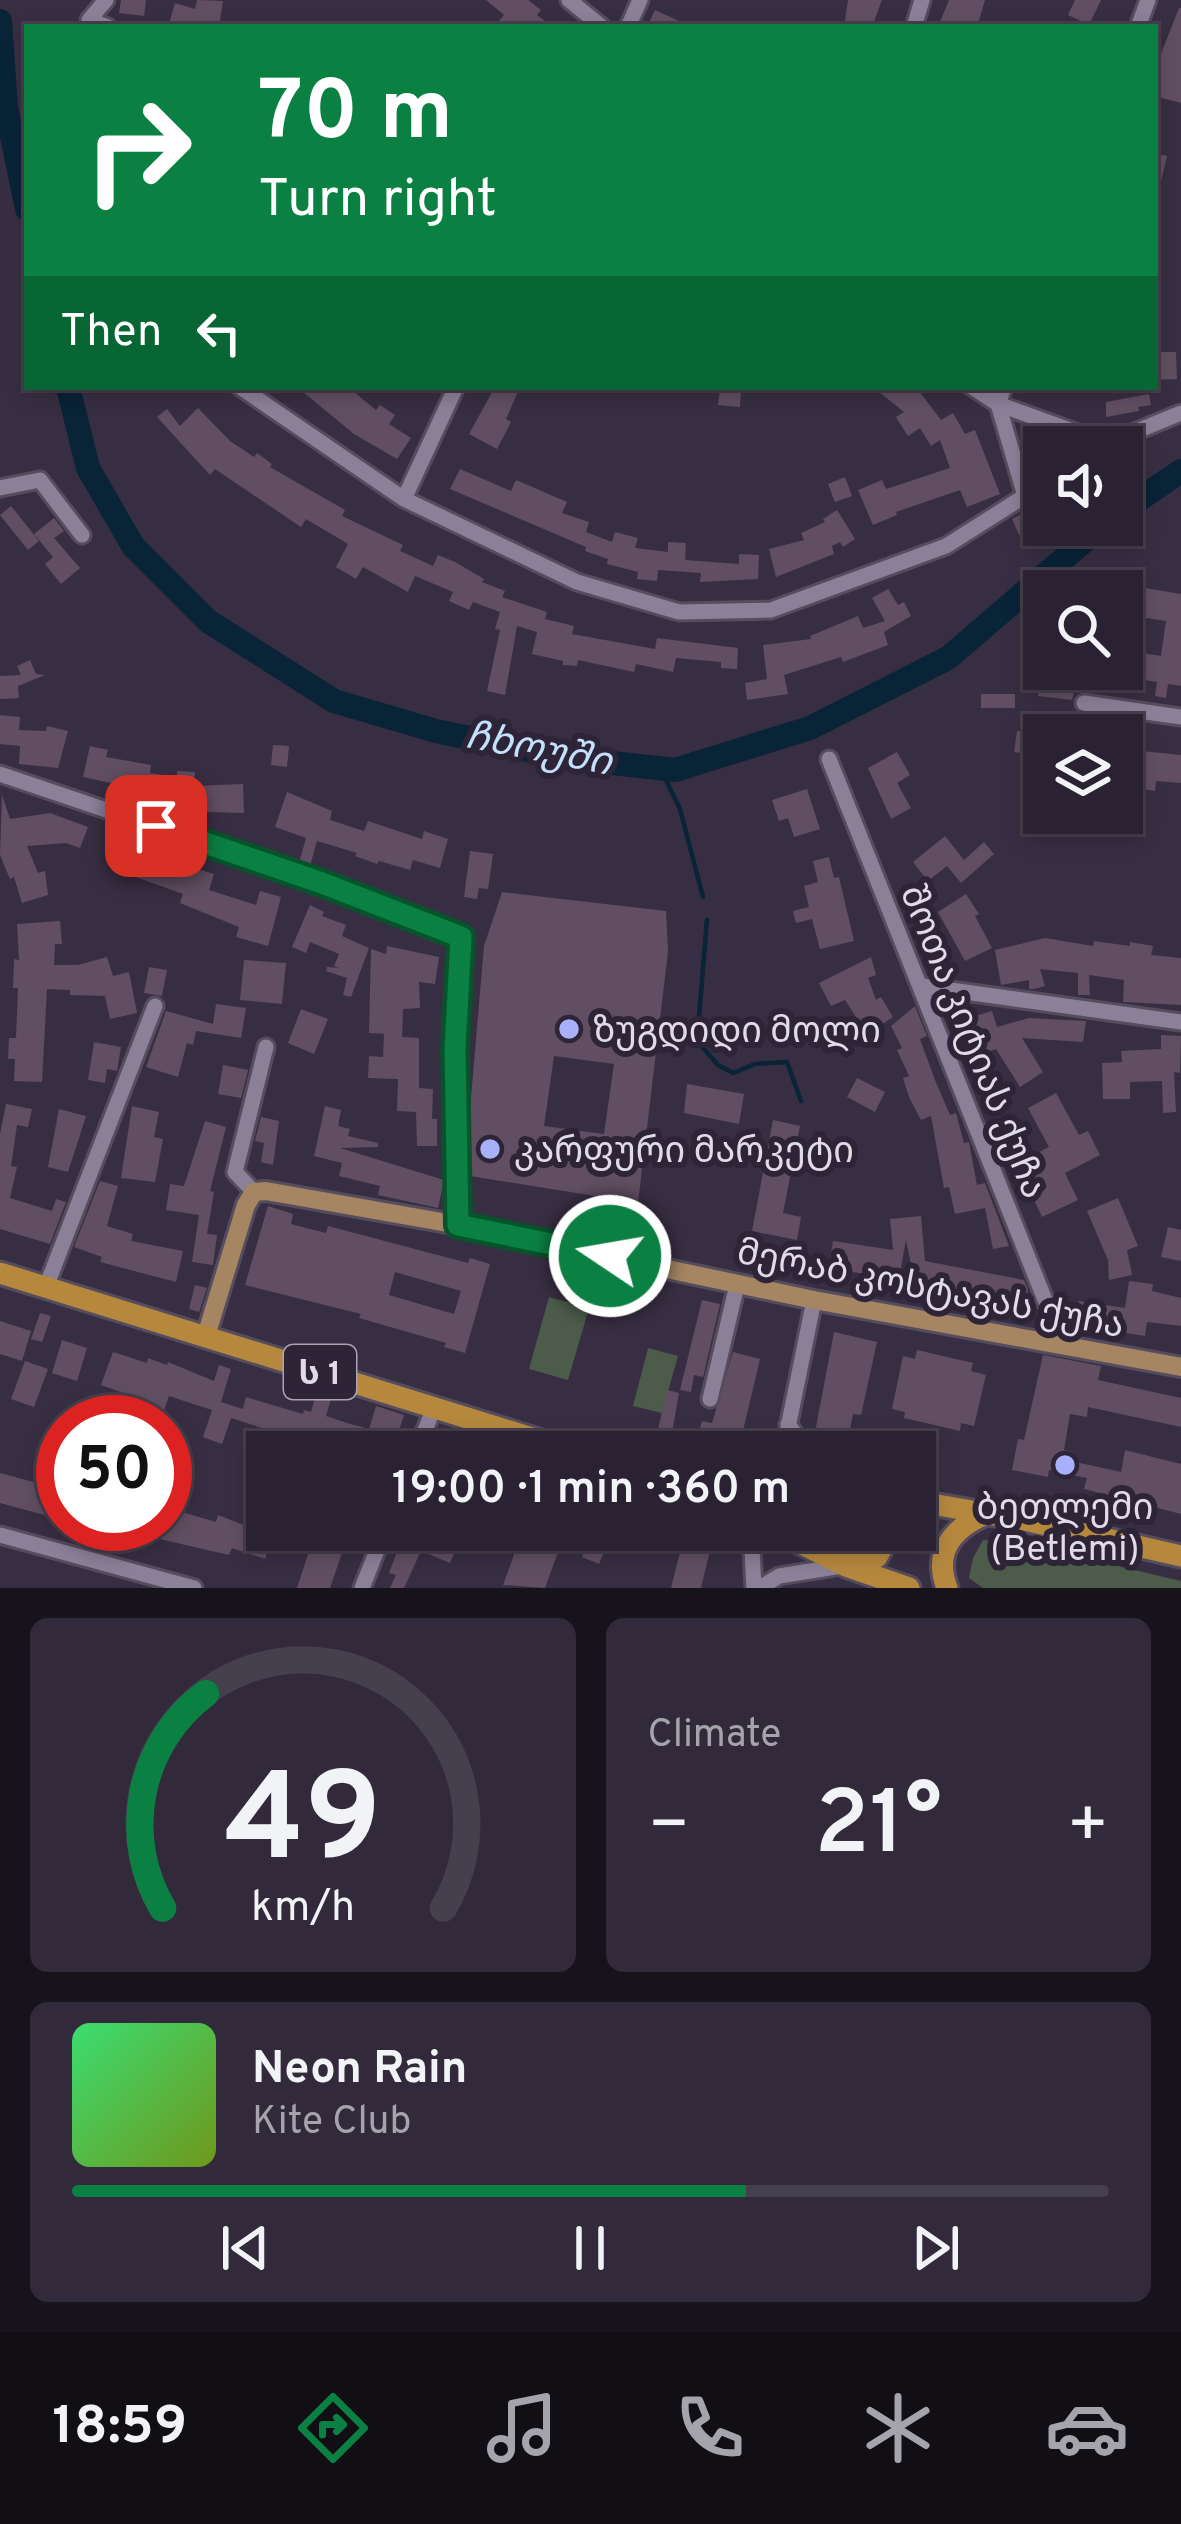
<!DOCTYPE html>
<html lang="en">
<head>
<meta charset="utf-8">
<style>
	body { margin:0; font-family:Overpass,"Noto Sans Georgian",sans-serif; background:#322a3a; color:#f1f3f6; height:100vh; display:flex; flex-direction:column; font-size:45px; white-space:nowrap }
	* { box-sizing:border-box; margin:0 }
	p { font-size:39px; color:#a5a4ac }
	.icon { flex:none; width:66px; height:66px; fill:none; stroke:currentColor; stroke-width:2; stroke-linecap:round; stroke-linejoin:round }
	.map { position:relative; height:1588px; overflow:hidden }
	.side { display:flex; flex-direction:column; gap:30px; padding:30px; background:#17131c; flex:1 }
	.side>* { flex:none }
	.guide { position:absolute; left:24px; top:24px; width:1134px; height:366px; border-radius:0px; box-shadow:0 6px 18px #0003,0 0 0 3px #463f4d; background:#0b8043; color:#fff; overflow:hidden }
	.fabs { position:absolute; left:1023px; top:426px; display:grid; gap:24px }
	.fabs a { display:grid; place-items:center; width:120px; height:120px; border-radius:0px; background:#2a2232; box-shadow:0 6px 18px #0003,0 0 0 3px #463f4d; font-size:60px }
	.speed { position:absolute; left:36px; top:1395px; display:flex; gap:24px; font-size:60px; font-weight:700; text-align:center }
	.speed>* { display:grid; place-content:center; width:156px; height:156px; border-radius:50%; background:#2a2232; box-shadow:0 6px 18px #0003,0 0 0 3px #463f4d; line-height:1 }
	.speed .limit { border:18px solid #d22; background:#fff; color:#111 }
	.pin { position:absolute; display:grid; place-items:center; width:102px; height:102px; color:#fff; margin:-51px; border-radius:24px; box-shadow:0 6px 18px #0006 }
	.me { position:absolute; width:132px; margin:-66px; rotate:282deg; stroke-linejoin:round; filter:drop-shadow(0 0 9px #0008) }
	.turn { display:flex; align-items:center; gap:42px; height:252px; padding:0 36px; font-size:54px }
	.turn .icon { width:156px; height:156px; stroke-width:2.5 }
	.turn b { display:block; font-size:84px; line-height:102px }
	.then { display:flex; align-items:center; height:114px; padding:0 36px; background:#0003; gap:24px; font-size:45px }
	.big { font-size:90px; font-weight:600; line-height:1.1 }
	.side .tile { flex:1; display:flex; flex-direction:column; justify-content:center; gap:18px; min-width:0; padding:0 42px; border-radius:18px; background:#322a3a }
	.side .dial { align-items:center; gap:0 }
	.dial svg { height:312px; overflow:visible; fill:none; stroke:#463f4d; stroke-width:7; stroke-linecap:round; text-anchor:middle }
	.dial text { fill:#f1f3f6; stroke:none }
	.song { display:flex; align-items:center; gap:36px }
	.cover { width:144px; height:144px; border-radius:18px; background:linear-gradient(135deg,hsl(140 70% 55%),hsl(80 70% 35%)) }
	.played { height:12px; border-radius:6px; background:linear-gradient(90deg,#0b8043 65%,#463f4d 65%) }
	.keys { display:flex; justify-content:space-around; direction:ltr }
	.heat { display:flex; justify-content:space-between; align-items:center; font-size:66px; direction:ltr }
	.side .tiles { flex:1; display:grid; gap:30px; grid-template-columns:1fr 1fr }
	.tile:last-child { grid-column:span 2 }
	.trip { position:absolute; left:246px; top:1431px; width:690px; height:120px; border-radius:0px; background:#2a2232; box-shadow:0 6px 18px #0003,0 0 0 3px #463f4d; font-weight:600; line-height:120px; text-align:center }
	.tab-bar { display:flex; height:192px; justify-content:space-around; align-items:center; background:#110e14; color:#a5a4ac }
	.tab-bar .icon { width:84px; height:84px }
	.tab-bar .selected { color:#0b8043 }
	.tab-bar b { font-size:54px; color:#f1f3f6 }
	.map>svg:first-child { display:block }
</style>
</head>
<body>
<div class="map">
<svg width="1181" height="1588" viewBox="0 0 1181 1588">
	<rect width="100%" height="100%" fill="#382e43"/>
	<path fill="#4c5b4a" d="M549,1297l40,11 -21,72 -39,-11z
		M648,1348l30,8 -16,57 -29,-7z
		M831,1530h48l-9,18 -14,5 -14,-4z
		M983,1540l41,4 157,37v7h-198l-14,-10 4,-20z"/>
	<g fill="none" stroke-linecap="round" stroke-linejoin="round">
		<path stroke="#092337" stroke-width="4.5" d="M660,768l20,41 23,88
			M707,920l-10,121 21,24 15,8 22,-9 32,-2 14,39"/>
		<path stroke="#092337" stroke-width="24" d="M0,21l6,87 21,101
			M68,387l20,81 45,78 75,75 126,80 102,30 131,27 108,12 135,-42 138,-70 155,-133
			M1122,511l59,-40"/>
	</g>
	<path fill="#614e62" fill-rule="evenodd" d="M121,0h25l-2,16 -25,-3z
		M197,0l26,1 -4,26h-51l7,-24 20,6z
		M486,0h42l13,10 -4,5 16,12h-46l-8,-6 5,-6z
		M848,0h34l-10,27h-28z
		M949,0h36l-8,27h-39z
		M1075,0h26l-12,25 -21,-10z
		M1179,8h2v95l-26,-7v-27z
		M655,10l37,17h-45z
		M1155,153l12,3 -8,34h-4z
		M1155,352h21l1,27 -22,1z
		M297,387h51l28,23 4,-5 15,10 -6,9 22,14 -14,21 -43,-25z
		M495,387h25l-14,32 5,3 -14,27 -28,-15z
		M873,387h43l25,33 12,-7 12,21 10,-4 25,64 -33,13 -7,-17 -64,22 1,3 -24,10 -15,-35 24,-10 4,9 64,-21 -10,-28 -9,6 -11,-18 -12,8 -12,-19 8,-5z
		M720,390l21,2 -1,15 -22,-2z
		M1149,394l2,11 -13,2 1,4 -33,6v-15z
		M198,408l32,33 24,16 3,-4 15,11 -2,3 75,43 -3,6 61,29 -3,6 33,15 5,-11 17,7 29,17 -2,3 23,9 -3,6 45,15 -2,7 29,7 -2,8 83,15 2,-11 81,10 -1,21 -16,-1v-6l-45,-4 -3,14 -37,-8 -2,8 -56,-12 -1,6 -14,-1v-4l-31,-7 5,-22 -20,-6 -12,69 -18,-4 13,-61 -5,-1 5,-17 -27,-10 -4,8 -20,-9 4,-9 -38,-16 -7,16 -45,-25 -7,12 -20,-12 12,-23 -42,-25 -5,8 -86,-58 -5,6 -53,-58 10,-8 13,17z
		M1126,446l14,24 -18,10v-33z
		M460,469l51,22 5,-11 51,22 -5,11 27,9 -3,10 26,10 3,-10 23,6 -3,10 33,4v-10l18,1 -1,17 54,4v-10l20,1 -1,24 -58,3 1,-9 -43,-3 -1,11 -20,-2 1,-7 -31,-8 1,-5 -23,-8 1,-4 -136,-58z
		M845,477l7,19 -17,6 -7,-18z
		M1044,502v22l-25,11 -7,-16z
		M11,506l28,35 -11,9 -28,-35z
		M837,510l18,29 -12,8 -3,-5 -8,4 2,8 -58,23 -7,-28 35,-9 -3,-7 24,-11 -2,-3z
		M54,518l10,13 -10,7 26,30 -19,16 -16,-20 8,-7 -19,-23z
		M1122,584l21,25 2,-21 36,6v92l-13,-2 -2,14 -11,-2 2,-14 -33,-5 4,-26 33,5 5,-35 -32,-5 -7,6 -5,-7z
		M888,589l10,16 6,-3 7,14 -27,16 4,13 -45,17 -2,-5 -57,18 4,19 -41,6 -2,-17 22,-4 -4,-34 48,-6 -1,-3 48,-20 5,12 22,-7 -13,-23z
		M1025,652h19v17h36l-8,31 -34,-4 2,-11h-14z
		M30,660l6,14 9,1 -27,11 1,12 -19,1v-23l21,-1 -4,-9z
		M981,694h34v14h-34z
		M0,715l20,2 -1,13 27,1 1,-5 21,5 -10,37 -39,-4 1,-18 -20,-2z
		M1017,731l27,4v22l-30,-5z
		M273,745l16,1 -2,21 -16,-2z
		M90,746l18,4 -2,7 45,8 -1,8 27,4v-6l18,1 -1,14 49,-2 1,29 -68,-2v-9l-25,-3 1,-7 -69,-15z
		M1122,749l59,6v28l-25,-2 -1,10 -12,-2 -1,15 -20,-2z
		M897,752l13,23 -13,8 14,25 -20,11 -23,-51z
		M807,789l13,40 -26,8 -6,-19 -9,3 -7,-21z
		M287,792l45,19 -2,9 34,11 4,-10 54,18 2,-8 24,8 -8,29 -27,-8 -3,10 -31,-9 -2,3 -22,-8 2,-3 -40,-12 -7,25 -11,-3 7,-25 -31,-11z
		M2,795l8,24 40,-6 38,14 -8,21 -14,-5 -39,3 11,27 7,-2 3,24 -26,8 -8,-26 -4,2 -10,-24z
		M945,836l19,24 20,-18 10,12 -33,29 -14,-17 -19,15 -15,-19z
		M470,851l23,3 -5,35 -9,-1 -2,11 -13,-2z
		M140,852l74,22 -5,16 47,15 4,-14 21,6 -13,49 -32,-9 3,-10 -59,-24 3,-9 -50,-18z
		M829,857l5,21 5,-1 15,64 -34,8 -8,-30 -16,4 -3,-12 16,-4 -5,-21 14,-4 -5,-21z
		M502,892l164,19 2,41 -30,251 -168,-27 -1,-55 15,-175zM554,1056l60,8 -10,70 -60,-8z
		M966,894l13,20 -4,2 17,32 -27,13 -27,-49z
		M310,905l14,7 -2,4 24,9 -4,11 27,12 -18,49 -8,-2 4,-17 -21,-7 1,-4 12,1 -5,-2 5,-12 -29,-12 -4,11 -14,-6z
		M60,921l2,23h-7l-1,21h24l29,-8 6,19 16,-4 8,41 -27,6 -5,-23 -35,-1v-5l-23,-1 -5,93 -28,-1 1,-22h-7l1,-21h7l2,-50h-5l1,-29 5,1 -2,-36z
		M1045,938l48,8 1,-5 36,5v-4l23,4 -2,9 30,3v47l-58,-3 1,-22 -35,-5 1,20h-12v-22l-38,-4 5,17 -11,3h-5v-9l-28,5 -6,-35z
		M387,946l52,11 -4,27 -16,-2 1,26 -17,1 -1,28 17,1v50l14,1 -1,30h5v27h-20l-1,-34 -19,-1 1,-32 -30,-1 1,-22 14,1 1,-23 -15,-1 2,-84 15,5z
		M871,957l5,18 -8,3 8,22 5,-3 12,20 -26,17 -22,-34 -14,6 -12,-23z
		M244,960l42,3 -4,41 -42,-4z
		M149,967l18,3 -5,26 -18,-3z
		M216,1004l30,4 -5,30 -45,-7 -3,14 -6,-2 -9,34 -32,-10 20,-56 47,13z
		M915,1006l12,30 -7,3 15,41 15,35 6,-2 8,30 5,-1 8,43 8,-2 24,63 -16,3 -8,-41 -30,6 -6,-27 -5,1 -13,-72 -10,4 -12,-23 -6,-19 6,-2 -12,-26 5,-2 -11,-22z
		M301,1009l27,10 -14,35 -26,-11z
		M992,1011l5,16 32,-9 57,3 -3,21 -61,-4 21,34 -23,15 -24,-38 -16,6 -11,-37z
		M1161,1035l20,1 -1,37 -6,-1 2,40 -13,1 -1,-32 -32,1v17h-27l-1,-36 20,-1 -1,-11 40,-2z
		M94,1042l27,5 -4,24 -10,-2 -2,14 -17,-3z
		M223,1065l25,5 -7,28 -23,-4z
		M857,1078l28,14 -10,20 -28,-15z
		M687,1084l57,10 -5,30 -55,-11z
		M1056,1093l23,42 9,-4 12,24 -35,18 13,27 -36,17 -25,-54 32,-16 -21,-39z
		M6,1104l26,5 -4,18 -11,-2 -6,41 6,1 -7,31 42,13 4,-12 10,3 -16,42 -50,-15v-95z
		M132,1106l27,6 -5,25 9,2 -8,43 -34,-4z
		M325,1106l16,4 -3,16 12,3 -2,7 30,7v4l-38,1 104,32 -6,28 -60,-13 2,-9 -41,-10 3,-13 -28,-7z
		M59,1109l27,7 -18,56 -20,-5z
		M261,1117l18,4 -6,44 -12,-3 3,-19 -9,-2z
		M773,1120l27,6 -17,87 18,4 -4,23 -45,-9z
		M205,1121l21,6 -16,64 4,1 -7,42 10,1 -4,30 -21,-3 7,-47 -33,-5 4,-26 14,2z
		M100,1181l18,5 -11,40 26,8 -2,7 52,10 -7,31 -76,-20 2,-5 -28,-10z
		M1118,1198l20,48 -11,4 5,25 -23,5 -1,-20 -21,-49z
		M268,1206l25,8 -2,10 35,9 2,-7 140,37 2,-5 20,6 -25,89 -21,-6 2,-4 -87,-25 2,-4 -116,-29zM395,1272l66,19 -7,23 -65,-19z
		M921,1216l4,45 99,19 4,9 -5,26 -106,-21 -11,-54 -9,49 -19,-3 2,-9 -37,-7 -2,11 -14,-3 6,-37 60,9 -3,-31z
		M1168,1227l13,3v31l-20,-4z
		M1129,1281l24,3 -1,7 29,7v28l-34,-4 -2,14 -70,-11 4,-24 46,7z
		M195,1285l12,3 -8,24 -10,-3z
		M702,1300l18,4 -17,73 -9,-2 -3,17 -11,-2z
		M40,1313l11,3 -9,26 -11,-3z
		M0,1321l31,10 -9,30 -22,-7z
		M834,1332l43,10 -16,73 -8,-1 -5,25 -33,-7z
		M62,1340l25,8 -10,33 -25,-8z
		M917,1350l56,13 -2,8 15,4 -12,51 -13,-3 -1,8 -56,-13 1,-6 -13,-3 11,-53 12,3z
		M113,1352l34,11 1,-5 19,7 1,-3 46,19 5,-16 12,4 -10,33 22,7 3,-12 57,17 1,-4 7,2 6,-21 15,4 -6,21 21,7 22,6 7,-23 28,9 -12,37h-66l1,-3 -96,-31 -9,26 -19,-7 9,-27 -43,-14 -9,26h-11l2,-7 -29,-11 4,-10 -25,-9z
		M733,1352l27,7 -22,93h-43l-40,-9 12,-53 12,3 -7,40 25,6 5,-18 10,2z
		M1043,1355l58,11 -3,14 83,18v29l-93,-20 -1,10 -17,-3 -6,36 9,2 -2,9 50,11 4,-22 56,14v50l-97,-25 3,-11 -38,-8 -1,7 -36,-7 6,-31 6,1z
		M25,1361l23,8 -14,38 -23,-8z
		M436,1435l44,14v3h-51z
		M0,1473l63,17v30l-63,-17z
		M165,1507l51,15 2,-7 54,21 -7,23 -33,-11 -3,7 -117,-27v-4h53z
		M287,1530l55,23 -12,35h-33l13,-40 -28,-4z
		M405,1530h34l21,9 -10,24 -29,-12 -17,37h-14l6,-13 -7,-2z
		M523,1530h43l-21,58 -42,-3z
		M592,1530h21l-14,34 -17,-7z
		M675,1530h40l-14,58h-30l10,-40 -10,-3z"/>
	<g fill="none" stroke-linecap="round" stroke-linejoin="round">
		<defs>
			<path id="minor" d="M106,0l-17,20 19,7
				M569,0l33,27
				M628,27l12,-27
				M914,27l8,-27
				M1138,27l10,-27
				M240,387l164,112 173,83 102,30 92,-2 175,-64 79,-50 19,-17
				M972,387l26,17 94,34
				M1004,387l-6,17 27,92
				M1081,447l11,-9 38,-4 51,-21
				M0,488l40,-8 42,55
				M404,499l52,-112
				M1084,703l97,14
				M829,759l234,586
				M0,774l322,109 139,54 -6,112 4,176
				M922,986l259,36
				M254,1192l-19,-20 31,-125
				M46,1287l109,-281
				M710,1399l27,-114
				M788,1424l20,28
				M416,1452l18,-44
				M783,1452l31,-152
				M751,1530l3,58
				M0,1535l194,53
				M362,1588l23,-58
				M760,1588l19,-12 63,-10"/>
			<path id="major" d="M206,1336l40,-131 8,-13 12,-1 193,34 355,75 367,67"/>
			<path id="highway" d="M0,1273l577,179
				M915,1501l114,20 152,35
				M774,1530l72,36 63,22
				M846,1565l31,-8 15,-27
				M947,1588c-14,-37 6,-60 39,-74"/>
		</defs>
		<use href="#minor" stroke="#554c5e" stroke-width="21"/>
		<use href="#major" stroke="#554c5e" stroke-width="24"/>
		<use href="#highway" stroke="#554c5e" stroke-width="27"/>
		<use href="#minor" stroke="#8b8098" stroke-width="15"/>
		<use href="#major" stroke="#a58562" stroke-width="18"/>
		<use href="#highway" stroke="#b6883e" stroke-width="21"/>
	</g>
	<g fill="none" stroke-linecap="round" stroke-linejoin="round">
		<defs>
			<path id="route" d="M156,826l166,57 139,54 -6,112 3,176 152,31"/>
		</defs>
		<use href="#route" stroke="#07532c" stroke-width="30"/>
		<use href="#route" stroke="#0b8043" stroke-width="21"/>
	</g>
	<g fill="#a8b0fc" stroke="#2e2438" stroke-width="4.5">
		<circle cx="569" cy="1029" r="12"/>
		<circle cx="490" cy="1149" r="12"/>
		<circle cx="1065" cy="1465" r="12"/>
	</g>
	<g text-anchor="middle" stroke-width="12" stroke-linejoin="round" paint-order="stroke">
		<rect fill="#2e2438" stroke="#aba4b3" stroke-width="3" x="284" y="1345" width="72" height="54" rx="9"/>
		<g font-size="33" font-weight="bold" fill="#e1dbe8">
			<text x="320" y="1384">ს 1</text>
		</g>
		<g font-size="36" fill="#e1dbe8" stroke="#2e2438" text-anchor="start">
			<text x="593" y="1042">ზუგდიდი მოლი</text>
			<text x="514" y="1162">კარფური მარკეტი</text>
			<text x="1065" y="1519" text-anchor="middle">ბეთლემი<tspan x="1065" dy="41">(Betlemi)</tspan></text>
		</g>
		<g font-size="36" fill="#e1dbe8" stroke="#2e2438">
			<text transform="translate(975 1041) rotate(68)" y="13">შოთა კიტიას ქუჩა</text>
			<text transform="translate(931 1287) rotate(11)" y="13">მერაბ კოსტავას ქუჩა</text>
		</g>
		<g font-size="39" font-style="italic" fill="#c3e1fb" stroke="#2e2438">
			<text transform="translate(539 747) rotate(11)" y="14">ჩხოუში</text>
		</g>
	</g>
</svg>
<div class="fabs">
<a><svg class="icon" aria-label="sound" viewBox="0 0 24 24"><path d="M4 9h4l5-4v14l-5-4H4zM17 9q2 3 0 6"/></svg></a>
<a><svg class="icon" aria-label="search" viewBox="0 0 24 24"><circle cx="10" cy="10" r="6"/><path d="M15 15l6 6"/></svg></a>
<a><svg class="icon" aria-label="layers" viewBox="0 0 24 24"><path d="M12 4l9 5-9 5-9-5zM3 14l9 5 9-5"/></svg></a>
</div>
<div class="speed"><div class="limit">50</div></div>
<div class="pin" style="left:156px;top:826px;background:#d93025"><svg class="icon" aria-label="arrive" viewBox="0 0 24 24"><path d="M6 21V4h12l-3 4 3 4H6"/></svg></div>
<svg class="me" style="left:610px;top:1256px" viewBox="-20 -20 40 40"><circle r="17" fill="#0b8043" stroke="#fff" stroke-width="3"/><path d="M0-11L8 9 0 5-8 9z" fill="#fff"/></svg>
<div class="trip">19:00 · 1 min · 360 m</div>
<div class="guide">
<div class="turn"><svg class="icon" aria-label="right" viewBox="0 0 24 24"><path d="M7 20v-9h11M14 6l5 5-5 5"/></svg><div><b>70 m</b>Turn right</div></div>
<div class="then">Then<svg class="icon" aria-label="left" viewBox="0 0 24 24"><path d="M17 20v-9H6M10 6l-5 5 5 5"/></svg></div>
</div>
</div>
<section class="side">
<div class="tiles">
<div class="tile dial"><svg viewBox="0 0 100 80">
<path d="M14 69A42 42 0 1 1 86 69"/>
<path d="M14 69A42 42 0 0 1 25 14" stroke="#0b8043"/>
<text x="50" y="56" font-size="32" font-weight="700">49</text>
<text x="50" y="72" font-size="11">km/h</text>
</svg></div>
<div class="tile"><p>Climate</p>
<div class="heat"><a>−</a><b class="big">21°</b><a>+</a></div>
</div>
<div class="tile">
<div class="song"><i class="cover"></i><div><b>Neon Rain</b><p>Kite Club</p></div></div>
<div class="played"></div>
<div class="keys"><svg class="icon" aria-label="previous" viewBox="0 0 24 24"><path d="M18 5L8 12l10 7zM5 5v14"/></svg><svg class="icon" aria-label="pause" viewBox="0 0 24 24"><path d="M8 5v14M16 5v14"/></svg><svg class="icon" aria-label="next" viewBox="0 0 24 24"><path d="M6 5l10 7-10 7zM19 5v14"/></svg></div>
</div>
</div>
</section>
<nav class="tab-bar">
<b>18:59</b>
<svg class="icon selected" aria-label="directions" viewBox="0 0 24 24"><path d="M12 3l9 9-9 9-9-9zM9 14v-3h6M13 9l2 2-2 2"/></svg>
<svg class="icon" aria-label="music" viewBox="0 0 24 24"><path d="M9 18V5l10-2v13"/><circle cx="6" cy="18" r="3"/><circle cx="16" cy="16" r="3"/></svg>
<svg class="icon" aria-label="phone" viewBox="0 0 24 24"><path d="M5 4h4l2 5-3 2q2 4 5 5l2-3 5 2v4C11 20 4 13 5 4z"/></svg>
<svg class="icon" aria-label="climate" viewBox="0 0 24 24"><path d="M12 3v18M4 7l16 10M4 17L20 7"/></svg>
<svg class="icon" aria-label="car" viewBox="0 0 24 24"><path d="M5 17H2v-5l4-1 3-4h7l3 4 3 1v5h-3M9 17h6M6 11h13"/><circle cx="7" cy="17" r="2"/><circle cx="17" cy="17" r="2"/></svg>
</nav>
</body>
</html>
